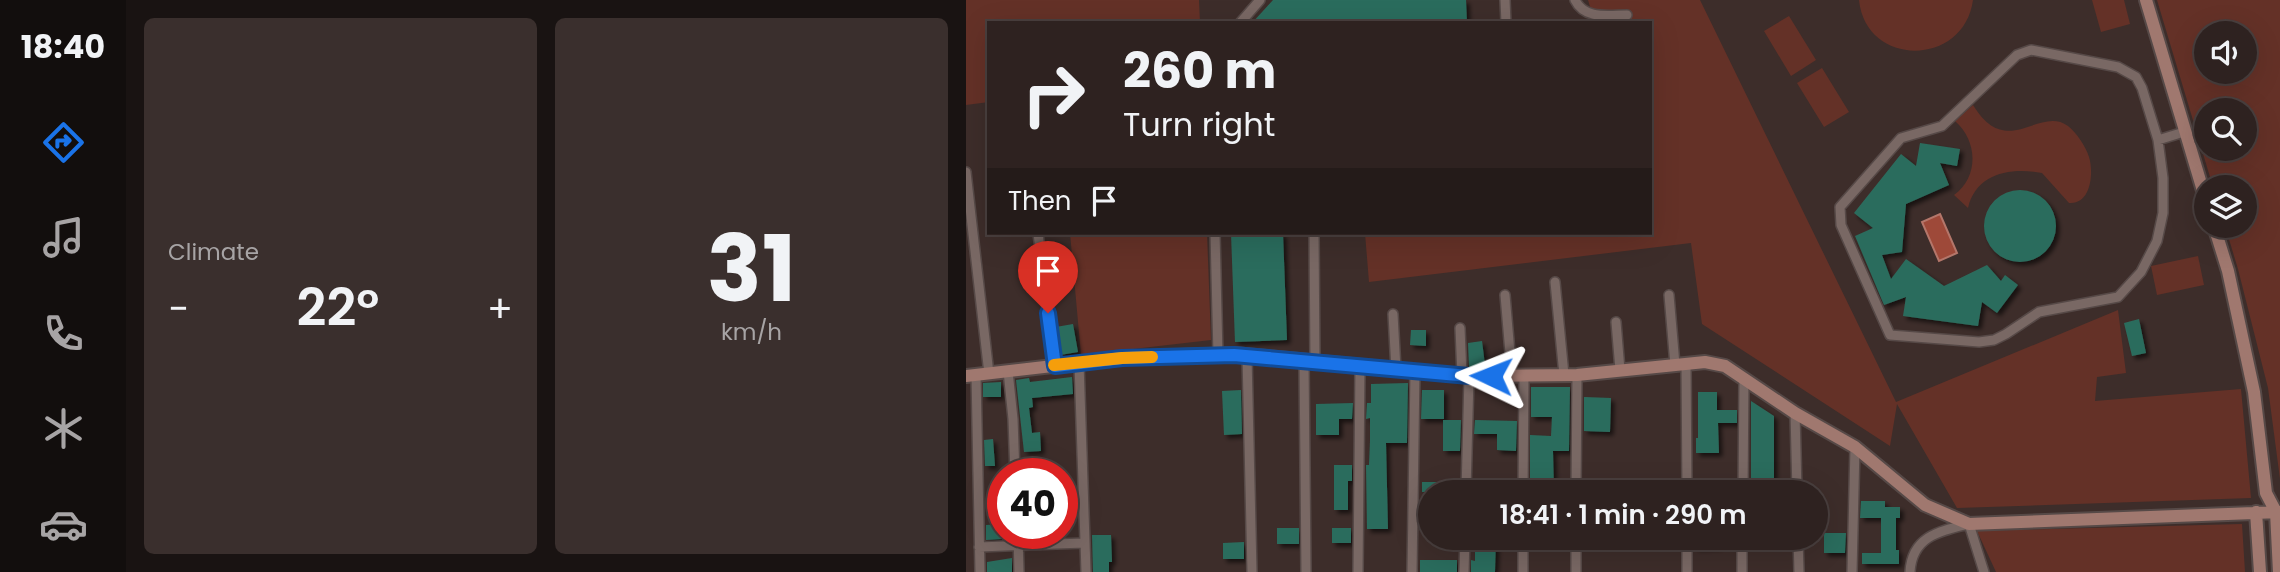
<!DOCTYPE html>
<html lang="en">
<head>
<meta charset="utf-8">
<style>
	body { margin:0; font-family:Poppins,sans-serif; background:#3a2f2d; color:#f1f3f6; height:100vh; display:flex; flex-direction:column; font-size:26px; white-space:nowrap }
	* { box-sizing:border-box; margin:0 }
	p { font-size:23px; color:#a7a4a5 }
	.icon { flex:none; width:38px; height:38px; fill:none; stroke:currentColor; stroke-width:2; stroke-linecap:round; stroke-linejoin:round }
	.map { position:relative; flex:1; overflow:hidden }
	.panel { display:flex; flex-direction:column; gap:18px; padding:18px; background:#191312; width:840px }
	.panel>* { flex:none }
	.top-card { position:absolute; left:21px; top:21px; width:665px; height:214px; border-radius:0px; box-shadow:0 7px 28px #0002,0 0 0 2px #493f3e; background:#2e2220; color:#f1f3f6; overflow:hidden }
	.controls { position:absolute; left:1228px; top:21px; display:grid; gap:14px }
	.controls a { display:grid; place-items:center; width:63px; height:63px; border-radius:50%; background:#2e2220; box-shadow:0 7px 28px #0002,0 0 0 2px #493f3e; font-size:35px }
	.speed { position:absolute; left:21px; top:458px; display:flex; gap:14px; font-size:35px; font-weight:700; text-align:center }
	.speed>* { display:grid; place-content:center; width:91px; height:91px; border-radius:50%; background:#2e2220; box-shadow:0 7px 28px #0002,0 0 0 2px #493f3e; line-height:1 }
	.speed .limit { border:10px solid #d22; background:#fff; color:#111 }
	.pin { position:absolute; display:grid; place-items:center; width:60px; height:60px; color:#fff; margin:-72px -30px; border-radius:50% 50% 50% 0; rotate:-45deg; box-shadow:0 0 7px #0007 }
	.pin .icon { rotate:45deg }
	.me { position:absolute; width:77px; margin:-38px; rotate:272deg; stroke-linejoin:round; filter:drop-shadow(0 0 5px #0008) }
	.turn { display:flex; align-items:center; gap:24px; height:147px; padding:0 21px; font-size:32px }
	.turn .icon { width:91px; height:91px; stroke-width:2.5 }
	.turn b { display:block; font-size:49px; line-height:60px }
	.then { display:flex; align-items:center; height:66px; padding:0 21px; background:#0003; gap:14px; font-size:26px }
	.big { font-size:52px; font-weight:600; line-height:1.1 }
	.panel .widget { flex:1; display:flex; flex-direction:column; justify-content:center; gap:10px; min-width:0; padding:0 24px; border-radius:10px; background:#3a2f2d }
	.panel .dial { align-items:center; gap:0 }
	.dial b { font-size:91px; line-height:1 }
	.heat { display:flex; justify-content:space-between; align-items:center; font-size:38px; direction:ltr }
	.panel .tiles { flex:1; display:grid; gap:18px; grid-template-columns:repeat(2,1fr) }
	.trip { position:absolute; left:452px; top:480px; width:410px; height:70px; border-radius:35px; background:#2e2220; box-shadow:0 7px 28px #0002,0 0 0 2px #493f3e; font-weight:600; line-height:70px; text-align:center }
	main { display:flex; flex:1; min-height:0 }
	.menu { display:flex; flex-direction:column; width:126px; justify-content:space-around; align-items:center; background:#120e0d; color:#a7a4a5 }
	.menu .icon { width:49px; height:49px }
	.menu .on { color:#1a73e8 }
	.menu b { font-size:32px; color:#f1f3f6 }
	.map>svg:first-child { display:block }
</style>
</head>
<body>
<main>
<nav class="menu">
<b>18:40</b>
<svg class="icon on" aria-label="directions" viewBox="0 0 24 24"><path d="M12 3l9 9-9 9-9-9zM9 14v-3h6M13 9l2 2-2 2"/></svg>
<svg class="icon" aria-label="music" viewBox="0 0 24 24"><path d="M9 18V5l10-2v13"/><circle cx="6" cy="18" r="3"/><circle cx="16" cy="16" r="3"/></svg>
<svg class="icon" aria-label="phone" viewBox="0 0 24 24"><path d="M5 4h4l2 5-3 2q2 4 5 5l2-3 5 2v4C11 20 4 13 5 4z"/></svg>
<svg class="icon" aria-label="climate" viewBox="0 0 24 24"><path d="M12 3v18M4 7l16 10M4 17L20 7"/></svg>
<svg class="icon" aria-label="car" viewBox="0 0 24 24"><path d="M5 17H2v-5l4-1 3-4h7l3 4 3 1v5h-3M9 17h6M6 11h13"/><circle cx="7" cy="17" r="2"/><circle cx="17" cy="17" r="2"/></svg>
</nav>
<section class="panel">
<div class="tiles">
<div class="widget"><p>Climate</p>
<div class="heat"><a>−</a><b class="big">22°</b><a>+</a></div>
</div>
<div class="widget dial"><b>31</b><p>km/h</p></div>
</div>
</section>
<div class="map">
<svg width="1314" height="572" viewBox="0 0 1314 572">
	<defs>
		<filter id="shadow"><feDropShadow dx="3.5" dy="3.5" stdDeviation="2" flood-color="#0009"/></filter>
	</defs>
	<rect width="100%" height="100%" fill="#3d2d2a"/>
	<path fill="#643127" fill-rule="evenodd" d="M0,0h233l1,23h-211v79l-23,3z
		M622,0h112l196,402 222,-92 8,63 -29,4 -2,24 146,-12 10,109 -294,10 -60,-104 -7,42 -188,-122 -11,-81 -322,39 -4,-49h285v-210h-55z
		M893,0h114c-9,67 -107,68 -114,0z
		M1126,0h32l6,24 -29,8z
		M1191,0h123v479l-12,-91 -30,-119 -13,-43h20v-39h-32zM1241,33h38v39h-38zM1241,110h38v39h-38z
		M823,16l27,44 -25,16 -27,-45z
		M856,68l27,44 -25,15 -27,-44z
		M1007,105c34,56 66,0 95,21 9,7 18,21 21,31 5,16 2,48 -20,46l-27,-30c-31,-6 -66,0 -74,35l-14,-13c25,-18 24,-54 1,-74z
		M104,233h137l4,107 -130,15z
		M1232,256l6,29 -47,10 -6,-29z
		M1276,524l3,48h-249l-19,-41z"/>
	<path fill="#9e4939" stroke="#b4766a" stroke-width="2" d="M974,214l17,39 -18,8 -17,-39z"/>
	<path fill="#2c6c5d" filter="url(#shadow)" d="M307,0h193l1,23h-215z
		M954,143l40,6 -3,17 -17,-3 9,22 -43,19 -4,48 -20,3 9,24 15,-20 38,27 43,-21 14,16 4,-6 13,10 -21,28 -15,-11 -4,24 -75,-10 3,-19 -22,8 -29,-69 18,-8 -19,-15 47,-59 15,12z
		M1018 226a36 36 0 1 1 72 0a36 36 0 1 1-72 0Z
		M265,233h52l4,107 -52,2z
		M1173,319l7,34 -14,3 -8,-33z
		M107,324l5,28 -18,3 -4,-28z
		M445,330h15v16l-16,-1z
		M516,341l3,24 -16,2 -1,-24z
		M106,377l1,17 -41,4 1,9 -4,1 3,25 8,-1 1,19 -17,1 -8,-72 13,-2 1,4z
		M35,382v15h-18v-14z
		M442,383l-1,60h-21l2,86h-21l-1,-64h3l1,-24v-23l-4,1 1,-16h4v-19z
		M565,387h39l-1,64h-16l1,41h-24v-57l21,1 1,-19h-21z
		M275,390l1,44 -18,1 -2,-44z
		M456,390h22v29h-23z
		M732,392h19v18h20v13h-19l1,30h-23v-15h2z
		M618,397l27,1 -1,34 -26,-1z
		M785,401l23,15v76h-23z
		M387,403l-1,16h-13v16h-23v-31z
		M477,420h18l-1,31h-17z
		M509,420l42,1 -1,30 -19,-1v-16h-23z
		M27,439l2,27h-10l-1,-26z
		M368,465h18v16h-4v29h-14z
		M532,481l18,1v10h-18z
		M456,482h37v10h-37z
		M895,501h24v6h15v11h-4v32h3v14h-37v-11h19v-35h-21z
		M37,524v15l-17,1v-15z
		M311,528h22v16h-22z
		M366,528h19v15h-19z
		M858,533h22l-1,20h-21z
		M126,535h19l1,27h-3v10h-16z
		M509,537h21l-1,35h-24v-12l4,1z
		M729,537h24v9l-24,1z
		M278,542v17h-21v-16z
		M46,558v14h-25v-10z
		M454,560h37v12h-37z"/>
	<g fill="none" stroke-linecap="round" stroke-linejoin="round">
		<defs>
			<path id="street" d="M539,0l1,23
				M609,0c10,20 33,15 52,15
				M274,23l20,-23
				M1065,50l87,17 18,10 6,11 16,52 5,38v35l-6,28 -16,31 -23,25 -79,15 -33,22 -12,6 -15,2 -89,-7 -49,-110 -1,-18 61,-69 41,-12 75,-71z
				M1192,140l26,-8
				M0,172l23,202
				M72,233l16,133
				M249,233l3,122
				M348,233l1,129
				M589,282l9,93
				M539,295l7,81
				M703,295l6,70
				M427,314l3,56
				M650,322l4,48
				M494,328l2,48
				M281,356l5,216
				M338,361l2,211
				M113,363l7,209
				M720,364l1,128
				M42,371l5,48 2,55
				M10,375l4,197
				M829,413l2,79
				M500,492l3,-116
				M557,492l1,-116
				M610,492l1,-117
				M777,492l1,-114
				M52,534l1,38
				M721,537v35
				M832,537l1,35
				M13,547l105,-4
				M392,572l2,-206
				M446,572l3,-201
				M498,572l1,-35
				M557,572v-35
				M610,572v-35
				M776,572v-35
				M886,572l3,-125
				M944,572c2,-36 30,-41 59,-48l15,48"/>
			<path id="secondary" d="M1180,0l61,204
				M1248,226l14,45 26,121 12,101 10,19 3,60
				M0,376l156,-18 112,-4 235,22 108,-1 128,-13 20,4 70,47 60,34 70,58 44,19 311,-12
				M1290,512l4,60"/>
		</defs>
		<use href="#street" stroke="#564947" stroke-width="12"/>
		<use href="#secondary" stroke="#564947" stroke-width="16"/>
		<use href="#street" stroke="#796864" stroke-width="9"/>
		<use href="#secondary" stroke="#a0786f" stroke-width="12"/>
	</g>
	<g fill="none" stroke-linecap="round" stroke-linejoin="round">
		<defs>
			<path id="route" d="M82,313l7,53 67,-8 112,-3 235,21h22"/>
		</defs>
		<use href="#route" stroke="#114b97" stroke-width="18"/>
		<use href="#route" stroke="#1a73e8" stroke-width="12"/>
		<path stroke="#f59e0b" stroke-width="12" d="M88,365l68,-7 30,-1"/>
	</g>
</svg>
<div class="controls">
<a><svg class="icon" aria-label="sound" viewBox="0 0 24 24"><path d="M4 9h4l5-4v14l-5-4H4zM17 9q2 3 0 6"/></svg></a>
<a><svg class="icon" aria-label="search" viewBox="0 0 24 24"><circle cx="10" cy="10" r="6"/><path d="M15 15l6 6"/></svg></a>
<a><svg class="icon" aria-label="layers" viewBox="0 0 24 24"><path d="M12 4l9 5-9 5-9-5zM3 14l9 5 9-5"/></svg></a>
</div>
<div class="speed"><div class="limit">40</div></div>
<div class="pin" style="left:82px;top:313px;background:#d93025"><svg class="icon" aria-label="arrive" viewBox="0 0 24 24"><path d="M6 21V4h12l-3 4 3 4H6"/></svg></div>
<svg class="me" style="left:525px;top:376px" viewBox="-20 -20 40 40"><path d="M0-17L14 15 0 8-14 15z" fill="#1a73e8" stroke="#fff" stroke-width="4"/></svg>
<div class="trip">18:41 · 1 min · 290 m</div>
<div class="top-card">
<div class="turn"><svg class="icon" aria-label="right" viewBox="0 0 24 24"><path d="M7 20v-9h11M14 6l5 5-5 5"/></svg><div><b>260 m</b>Turn right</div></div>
<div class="then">Then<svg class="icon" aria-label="arrive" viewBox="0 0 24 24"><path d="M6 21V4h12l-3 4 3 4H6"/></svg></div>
</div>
</div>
</main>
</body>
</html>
